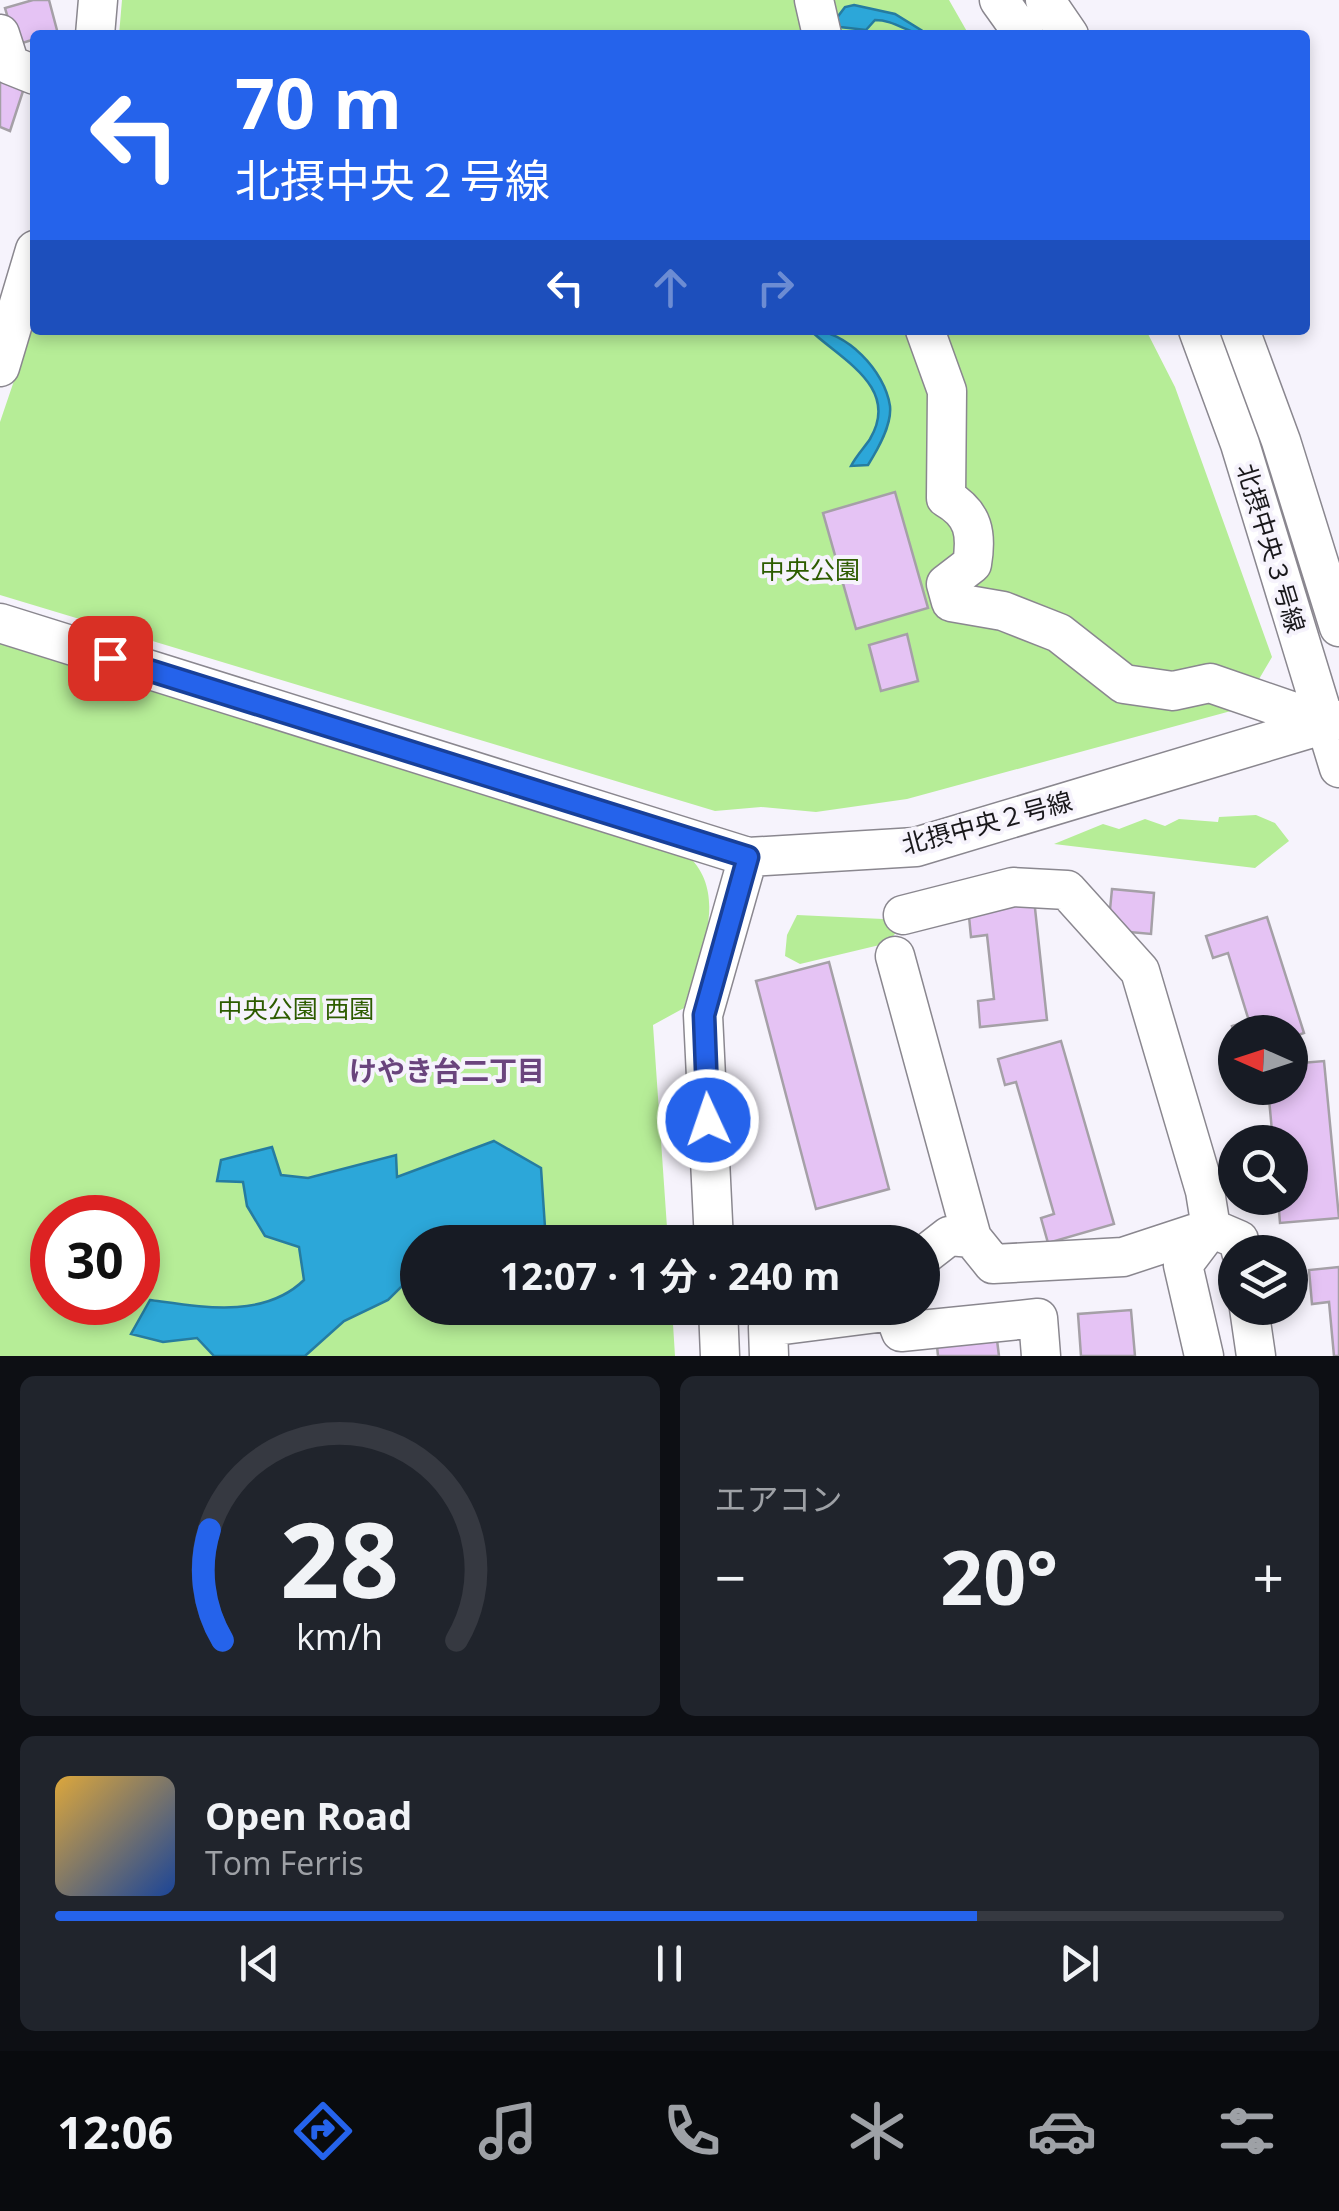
<!DOCTYPE html>
<html lang="ja">
<head>
<meta charset="utf-8">
<style>
	body { margin:0; font-family:"Open Sans","Noto Sans JP",sans-serif; background:#20242c; color:#f1f3f6; height:100vh; display:flex; flex-direction:column; font-size:38px; white-space:nowrap }
	* { box-sizing:border-box; margin:0 }
	p { font-size:32px; color:#9ea1a6 }
	.icon { flex:none; width:55px; height:55px; fill:none; stroke:currentColor; stroke-width:2; stroke-linecap:round; stroke-linejoin:round }
	.map { position:relative; height:1356px; overflow:hidden }
	.side { display:flex; flex-direction:column; gap:20px; padding:20px; background:#0d0f14; flex:1 }
	.side>* { flex:none }
	.hud { position:absolute; left:30px; top:30px; width:1280px; height:305px; border-radius:10px; box-shadow:0 5px 15px #0003; background:#2563eb; color:#fff; overflow:hidden }
	.needle { width:65px; rotate:273deg }
	.tools { position:absolute; left:1218px; top:1015px; display:grid; gap:20px }
	.tools a { display:grid; place-items:center; width:90px; height:90px; border-radius:50%; background:#171b24; box-shadow:0 5px 15px #0003; font-size:50px }
	.speed { position:absolute; left:30px; top:1195px; display:flex; gap:20px; font-size:50px; font-weight:700; text-align:center }
	.speed>* { display:grid; place-content:center; width:130px; height:130px; border-radius:50%; background:#171b24; box-shadow:0 5px 15px #0003; line-height:1 }
	.speed .limit { border:15px solid #d22; background:#fff; color:#111 }
	.pin { position:absolute; display:grid; place-items:center; width:85px; height:85px; color:#fff; margin:-42px; border-radius:20px; box-shadow:0 5px 15px #0006 }
	.me { position:absolute; width:110px; margin:-55px; rotate:357deg; stroke-linejoin:round; filter:drop-shadow(0 0 8px #0008) }
	.turn { display:flex; align-items:center; gap:35px; height:210px; padding:0 40px; font-size:45px }
	.turn .icon { width:130px; height:130px; stroke-width:2.5 }
	.turn b { display:block; font-size:70px; line-height:85px }
	.lanes { display:flex; align-items:center; height:95px; padding:0 40px; background:#0003; justify-content:center; gap:50px; direction:ltr }
	.lanes .off { opacity:.35 }
	.big { font-size:75px; font-weight:700; line-height:1.1 }
	.side .widget { flex:1; display:flex; flex-direction:column; justify-content:center; gap:15px; min-width:0; padding:0 35px; border-radius:15px; background:#20242c }
	.side .dial { align-items:center; gap:0 }
	.dial svg { height:260px; overflow:visible; fill:none; stroke:#363941; stroke-width:7; stroke-linecap:round; text-anchor:middle }
	.dial text { fill:#f1f3f6; stroke:none }
	.song { display:flex; align-items:center; gap:30px }
	.cover { width:120px; height:120px; border-radius:15px; background:linear-gradient(135deg,hsl(40 70% 55%),hsl(220 70% 35%)) }
	.played { height:10px; border-radius:5px; background:linear-gradient(90deg,#2563eb 75%,#363941 75%) }
	.keys { display:flex; justify-content:space-around; direction:ltr }
	.heat { display:flex; justify-content:space-between; align-items:center; font-size:55px; direction:ltr }
	.side .tiles { flex:1; display:grid; gap:20px; grid-template-columns:1fr 1fr }
	.widget:last-child { grid-column:span 2 }
	.trip { position:absolute; left:400px; top:1225px; width:540px; height:100px; border-radius:50px; background:#171b24; box-shadow:0 5px 15px #0003; font-weight:700; line-height:100px; text-align:center }
	.menu { display:flex; height:160px; justify-content:space-around; align-items:center; background:#090b0e; color:#9ea1a6 }
	.menu .icon { width:70px; height:70px }
	.menu .selected { color:#2563eb }
	.menu b { font-size:45px; color:#f1f3f6 }
	.map>svg:first-child { display:block }
</style>
</head>
<body>
<div class="map">
<svg width="1339" height="1356" viewBox="0 0 1339 1356">
	<rect width="100%" height="100%" fill="#f6f3fc"/>
	<path fill="#b6ed97" fill-rule="evenodd" d="M122,0h827l20,35h-850z
		M35,319v11h1111l29,57 97,270 -30,51 -335,91 -91,13 -55,-5 -46,4 -715,-216v-173z
		M0,643l686,211c46,40 12,104 -2,154l-31,17 15,217h-250v66h254l3,48h-675zM52,1218h86v84h-86z
		M1256,815l19,8 14,18 -34,27 -201,-24 49,-20 16,5 26,-10 20,7 14,-7 39,3 1,-5z
		M797,915l86,4 12,-4 2,16 -9,12 -88,21 -15,-8 2,-21z"/>
	<path fill="#2ca7d9" stroke="#267ca0" stroke-width="2.5" d="M854,5l41,9 34,21c-20,0 -33,-15 -54,-15l-9,10 -26,-3 -4,-8 9,-12z
		M810,330c36,0 75,41 80,76 2,19 -12,43 -22,59l-17,1c5,-10 13,-18 19,-27 31,-52 -30,-80 -60,-109z
		M494,1141l47,27 5,74h-128l-1,40 -10,-1 -19,19 -44,21 -39,35h-91l-17,-18 -34,4 -32,-8 19,-34c52,7 114,19 154,-20l-5,-33 -34,-11 -18,-30 -4,-24 -26,-1 4,-21 51,-13 9,28 27,3 88,-23 1,22z"/>
	<path fill="#e5c3f4" stroke="#a5a0a7" stroke-width="2.5" d="M33,0h16l9,34 -23,1v4l-19,6 -11,-37z
		M0,80l24,8 -14,43 -10,-4z
		M895,492l33,116 -72,21 -33,-116z
		M907,634l11,47 -37,10 -12,-46z
		M1112,889l42,4 -3,41 -43,-4z
		M1034,899l13,121 -67,7 -2,-26 16,-2 -7,-64 -16,2 -3,-31z
		M1267,917l37,116 -14,5v-6h-55v5l-3,-11 17,-5 -21,-68 -15,5 -7,-22z
		M829,962l60,227 -73,20 -60,-228z
		M1061,1041l53,183 -66,19 -7,-25 13,-4 -38,-132 -11,3 -7,-26z
		M1324,1061l15,157 -59,5 -2,-25h12v-56h-17l-5,-54h22v-24z
		M1339,1267v89h-5l-5,-54 -17,2 -3,-34z
		M1131,1310l4,46h-54l-3,-42z
		M997,1340l2,16h-61l-1,-10z"/>
	<g fill="none" stroke-linecap="round" stroke-linejoin="round">
		<defs>
			<path id="minor" d="M814,0l8,35
				M999,0l25,35
				M1045,0l24,35
				M0,34l10,31 25,10
				M95,35l3,-35
				M925,330l22,61 -1,107c28,16 31,36 26,66l-26,20 5,18 52,9 56,22 65,51 49,7 37,-8 116,40
				M1198,330l42,114 99,324
				M1240,330l41,111 58,186
				M0,367l35,-117
				M0,623l748,234 168,-10 423,-127
				M903,915l110,-28 54,3 73,81 65,220 6,37 -28,37 21,91
				M895,956l77,282
				M714,1242l-11,-227 45,-158
				M922,1257l27,-21 23,2 21,26 130,-7 88,-29 28,12 2,12
				M718,1308l2,48
				M1249,1308l7,48
				M769,1356l-1,-29 125,-16 8,21 137,-14 3,38"/>
		</defs>
		<use href="#minor" stroke="#8a878f" stroke-width="41"/>
		<use href="#minor" stroke="#fff" stroke-width="38"/>
	</g>
	<g fill="none" stroke-linecap="round" stroke-linejoin="round">
		<defs>
			<path id="route" d="M110,658l638,199 -44,158 4,105"/>
		</defs>
		<use href="#route" stroke="#184099" stroke-width="25"/>
		<use href="#route" stroke="#2563eb" stroke-width="18"/>
	</g>
	<g text-anchor="middle" stroke-width="8" stroke-linejoin="round" paint-order="stroke">
		<g font-size="25" fill="#19181b" stroke="#f6f3fc">
			<text transform="translate(1271 548) rotate(73)" y="9">北摂中央３号線</text>
			<text transform="translate(987 823) rotate(-15)" y="9">北摂中央２号線</text>
		</g>
		<g font-size="25" fill="#2d5c00" stroke="#f6f3fc">
			<text x="810" y="579">中央公園</text>
			<text x="296" y="1018">中央公園 西園</text>
		</g>
		<g font-size="28" font-weight="bold" fill="#6a447d" stroke="#f6f3fc">
			<text x="447" y="1081">けやき台二丁目</text>
		</g>
	</g>
</svg>
<div class="tools">
<a><svg class="needle" viewBox="-14 -14 28 28"><path d="M0-13l5 13h-10z" fill="#e53935"/><path d="M0 13l5-13h-10z" fill="#9ea1a6"/></svg></a>
<a><svg class="icon" aria-label="search" viewBox="0 0 24 24"><circle cx="10" cy="10" r="6"/><path d="M15 15l6 6"/></svg></a>
<a><svg class="icon" aria-label="layers" viewBox="0 0 24 24"><path d="M12 4l9 5-9 5-9-5zM3 14l9 5 9-5"/></svg></a>
</div>
<div class="speed"><div class="limit">30</div></div>
<div class="pin" style="left:110px;top:658px;background:#d93025"><svg class="icon" aria-label="arrive" viewBox="0 0 24 24"><path d="M6 21V4h12l-3 4 3 4H6"/></svg></div>
<svg class="me" style="left:708px;top:1120px" viewBox="-20 -20 40 40"><circle r="17" fill="#2563eb" stroke="#fff" stroke-width="3"/><path d="M0-11L8 9 0 5-8 9z" fill="#fff"/></svg>
<div class="trip">12:07 · 1 分 · 240 m</div>
<div class="hud">
<div class="turn"><svg class="icon" aria-label="left" viewBox="0 0 24 24"><path d="M17 20v-9H6M10 6l-5 5 5 5"/></svg><div><b>70 m</b>北摂中央２号線</div></div>
<div class="lanes"><svg class="icon" aria-label="left" viewBox="0 0 24 24"><path d="M17 20v-9H6M10 6l-5 5 5 5"/></svg><svg class="icon off" aria-label="ahead" viewBox="0 0 24 24"><path d="M12 20V5M6 11l6-6 6 6"/></svg><svg class="icon off" aria-label="right" viewBox="0 0 24 24"><path d="M7 20v-9h11M14 6l5 5-5 5"/></svg></div>
</div>
</div>
<section class="side">
<div class="tiles">
<div class="widget dial"><svg viewBox="0 0 100 80">
<path d="M14 69A42 42 0 1 1 86 69"/>
<path d="M14 69A42 42 0 0 1 10 35" stroke="#2563eb"/>
<text x="50" y="56" font-size="32" font-weight="700">28</text>
<text x="50" y="72" font-size="11">km/h</text>
</svg></div>
<div class="widget"><p>エアコン</p>
<div class="heat"><a>−</a><b class="big">20°</b><a>+</a></div>
</div>
<div class="widget">
<div class="song"><i class="cover"></i><div><b>Open Road</b><p>Tom Ferris</p></div></div>
<div class="played"></div>
<div class="keys"><svg class="icon" aria-label="previous" viewBox="0 0 24 24"><path d="M18 5L8 12l10 7zM5 5v14"/></svg><svg class="icon" aria-label="pause" viewBox="0 0 24 24"><path d="M8 5v14M16 5v14"/></svg><svg class="icon" aria-label="next" viewBox="0 0 24 24"><path d="M6 5l10 7-10 7zM19 5v14"/></svg></div>
</div>
</div>
</section>
<nav class="menu">
<b>12:06</b>
<svg class="icon selected" aria-label="directions" viewBox="0 0 24 24"><path d="M12 3l9 9-9 9-9-9zM9 14v-3h6M13 9l2 2-2 2"/></svg>
<svg class="icon" aria-label="music" viewBox="0 0 24 24"><path d="M9 18V5l10-2v13"/><circle cx="6" cy="18" r="3"/><circle cx="16" cy="16" r="3"/></svg>
<svg class="icon" aria-label="phone" viewBox="0 0 24 24"><path d="M5 4h4l2 5-3 2q2 4 5 5l2-3 5 2v4C11 20 4 13 5 4z"/></svg>
<svg class="icon" aria-label="climate" viewBox="0 0 24 24"><path d="M12 3v18M4 7l16 10M4 17L20 7"/></svg>
<svg class="icon" aria-label="car" viewBox="0 0 24 24"><path d="M5 17H2v-5l4-1 3-4h7l3 4 3 1v5h-3M9 17h6M6 11h13"/><circle cx="7" cy="17" r="2"/><circle cx="17" cy="17" r="2"/></svg>
<svg class="icon" aria-label="filters" viewBox="0 0 24 24"><path d="M4 7h16M4 17h16"/><circle cx="9" cy="7" r="2"/><circle cx="15" cy="17" r="2"/></svg>
</nav>
</body>
</html>
